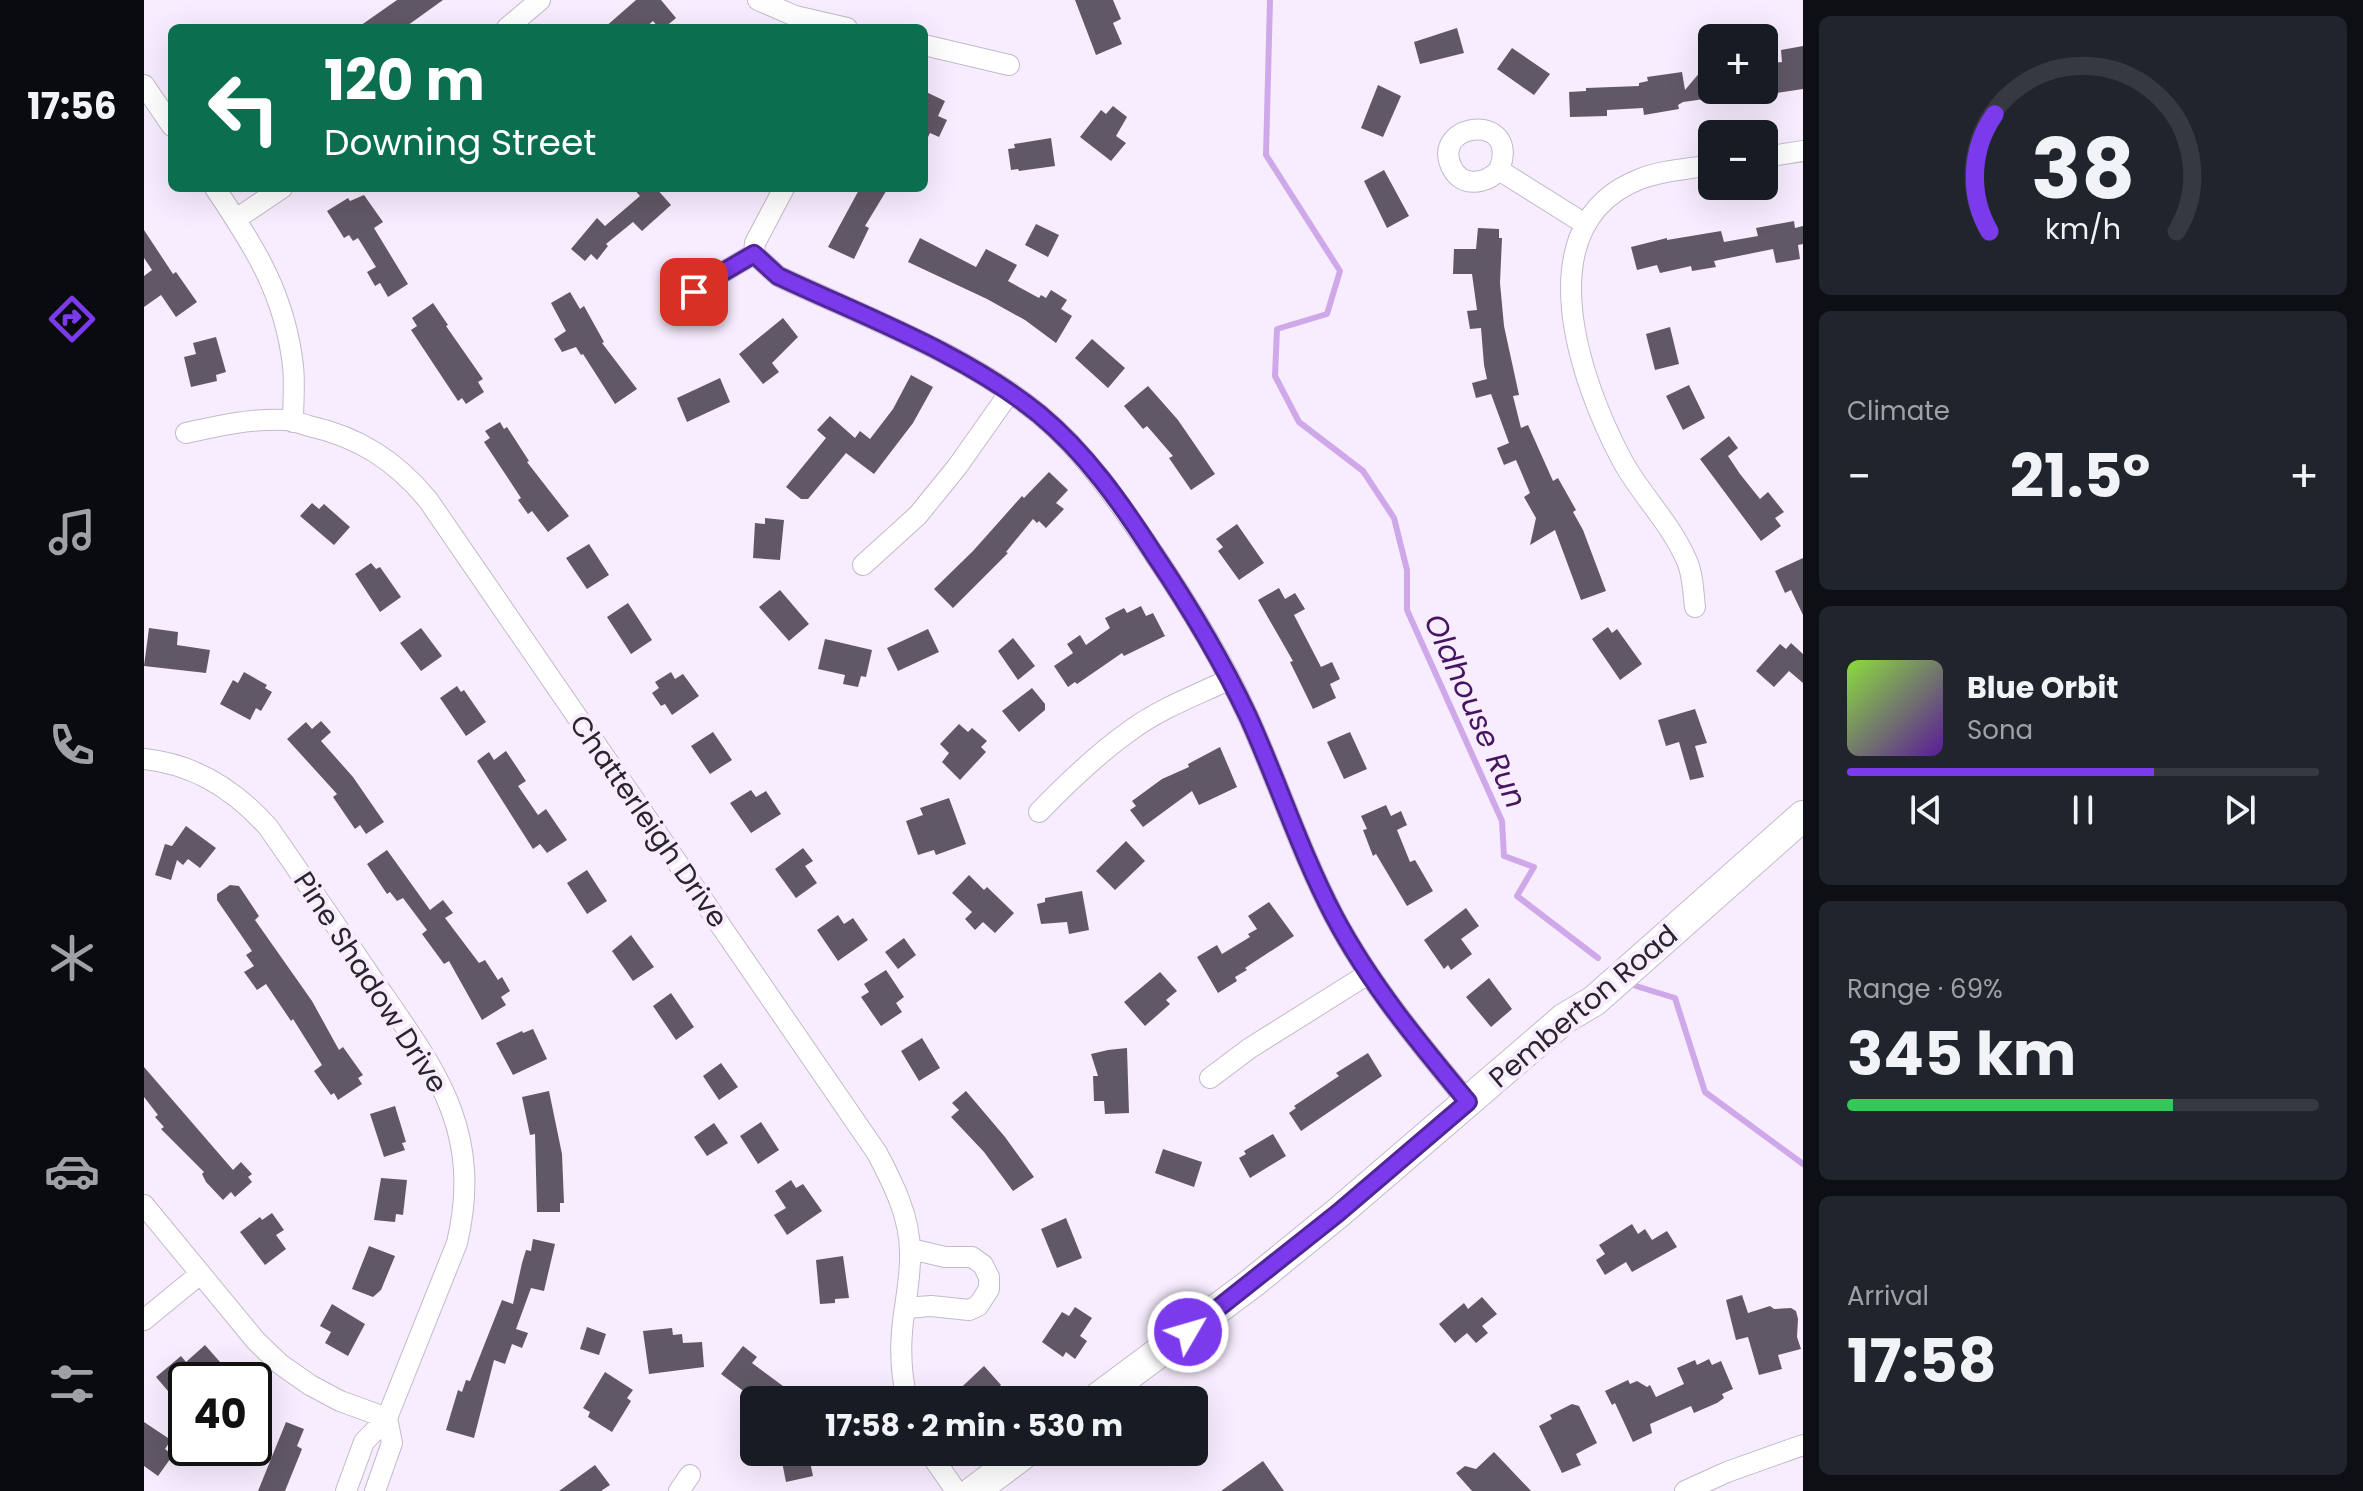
<!DOCTYPE html>
<html lang="en">
<head>
<meta charset="utf-8">
<style>
	body { margin:0; font-family:Poppins,sans-serif; background:#20242c; color:#f1f3f6; height:100vh; display:flex; flex-direction:column; font-size:30px; white-space:nowrap }
	* { box-sizing:border-box; margin:0 }
	p { font-size:26px; color:#9ea1a6 }
	.icon { flex:none; width:44px; height:44px; fill:none; stroke:currentColor; stroke-width:2; stroke-linecap:round; stroke-linejoin:round }
	.map { position:relative; flex:1; overflow:hidden }
	.side { display:flex; flex-direction:column; gap:16px; padding:16px; background:#0d0f14; width:560px }
	.side>* { flex:none }
	.hud { position:absolute; left:24px; top:24px; width:760px; height:168px; border-radius:12px; box-shadow:0 8px 32px #0002; background:#0b6e4f; color:#fff; overflow:hidden }
	.tools { position:absolute; left:1554px; top:24px; display:grid; gap:16px }
	.tools a { display:grid; place-items:center; width:80px; height:80px; border-radius:12px; background:#171b24; box-shadow:0 8px 32px #0002; font-size:40px }
	.speed { position:absolute; left:24px; top:1362px; display:flex; gap:16px; font-size:40px; font-weight:700; text-align:center }
	.speed>* { display:grid; place-content:center; width:104px; height:104px; border-radius:50%; background:#171b24; box-shadow:0 8px 32px #0002; line-height:1 }
	.speed .limit { border:4px solid #111; border-radius:12px; background:#fff; color:#111 }
	.pin { position:absolute; display:grid; place-items:center; width:68px; height:68px; color:#fff; margin:-34px; border-radius:16px; box-shadow:0 4px 12px #0006 }
	.me { position:absolute; width:88px; margin:-44px; rotate:52deg; stroke-linejoin:round; filter:drop-shadow(0 0 6px #0008) }
	.turn { display:flex; align-items:center; gap:28px; height:168px; padding:0 24px; font-size:36px }
	.turn .icon { width:104px; height:104px; stroke-width:2.5 }
	.turn b { display:block; font-size:56px; line-height:68px }
	.big { font-size:60px; font-weight:700; line-height:1.1 }
	.side .tile { flex:1; display:flex; flex-direction:column; justify-content:center; gap:12px; min-width:0; padding:0 28px; border-radius:12px; background:#20242c }
	.side .dial { align-items:center; gap:0 }
	.dial svg { height:208px; overflow:visible; fill:none; stroke:#363941; stroke-width:7; stroke-linecap:round; text-anchor:middle }
	.dial text { fill:#f1f3f6; stroke:none }
	.song { display:flex; align-items:center; gap:24px }
	.cover { width:96px; height:96px; border-radius:12px; background:linear-gradient(135deg,hsl(90 70% 55%),hsl(270 70% 35%)) }
	.played { height:8px; border-radius:4px; background:linear-gradient(90deg,#7c3aed 65%,#363941 65%) }
	.keys { display:flex; justify-content:space-around; direction:ltr }
	.heat { display:flex; justify-content:space-between; align-items:center; font-size:44px; direction:ltr }
	.charge { height:12px; border-radius:6px; background:linear-gradient(90deg,#34c759 69%,#363941 0) }
	.trip { position:absolute; left:596px; top:1386px; width:468px; height:80px; border-radius:12px; background:#171b24; box-shadow:0 8px 32px #0002; font-weight:700; line-height:80px; text-align:center }
	main { display:flex; flex:1; min-height:0 }
	.tabs { display:flex; flex-direction:column; width:144px; justify-content:space-around; align-items:center; background:#090b0e; color:#9ea1a6 }
	.tabs .icon { width:56px; height:56px }
	.tabs .current { color:#7c3aed }
	.tabs b { font-size:36px; color:#f1f3f6 }
	.map>svg:first-child { display:block }
</style>
</head>
<body>
<main>
<nav class="tabs">
<b>17:56</b>
<svg class="icon current" aria-label="directions" viewBox="0 0 24 24"><path d="M12 3l9 9-9 9-9-9zM9 14v-3h6M13 9l2 2-2 2"/></svg>
<svg class="icon" aria-label="music" viewBox="0 0 24 24"><path d="M9 18V5l10-2v13"/><circle cx="6" cy="18" r="3"/><circle cx="16" cy="16" r="3"/></svg>
<svg class="icon" aria-label="phone" viewBox="0 0 24 24"><path d="M5 4h4l2 5-3 2q2 4 5 5l2-3 5 2v4C11 20 4 13 5 4z"/></svg>
<svg class="icon" aria-label="climate" viewBox="0 0 24 24"><path d="M12 3v18M4 7l16 10M4 17L20 7"/></svg>
<svg class="icon" aria-label="car" viewBox="0 0 24 24"><path d="M5 17H2v-5l4-1 3-4h7l3 4 3 1v5h-3M9 17h6M6 11h13"/><circle cx="7" cy="17" r="2"/><circle cx="17" cy="17" r="2"/></svg>
<svg class="icon" aria-label="filters" viewBox="0 0 24 24"><path d="M4 7h16M4 17h16"/><circle cx="9" cy="7" r="2"/><circle cx="15" cy="17" r="2"/></svg>
</nav>
<div class="map">
<svg width="1659" height="1491" viewBox="0 0 1659 1491">
	<rect width="100%" height="100%" fill="#f8edff"/>
	<g fill="none" stroke-linecap="round" stroke-linejoin="round">
		<path stroke="#cfa8e9" stroke-width="6" d="M1126,0l-4,155 74,116 -13,43 -50,15 -2,47 24,46 64,49 31,47 13,52v40l95,211 2,35 30,11 -17,29 81,62
			M1492,986l39,12 30,94 98,72"/>
	</g>
	<path fill="#615867" d="M253,0h46l-39,28h-47z
		M492,0h25l15,18 -12,10h-5l-6,-7 -8,7h-41z
		M931,0h38l8,19 -8,4 9,21 -26,11z
		M1313,28l7,25 -44,11 -6,-22z
		M1659,46v43l-26,4 -5,-30 10,-1 -1,-12z
		M1368,48l38,26 -16,21 -37,-26z
		M1568,58v40l-29,4 -5,3 1,4 -35,6 -1,-7 -36,2v6l-37,1 -1,-25 17,-1v-3l53,-2v-3l9,-2 -1,-4 35,-5 3,18z
		M1234,85l23,11 -18,41 -22,-9z
		M780,91l21,10 -7,15 9,4 -8,17 -9,-4 -6,12z
		M969,106l14,11 -11,19 10,7 -15,18 -31,-24 21,-27 5,4z
		M907,138l4,28 -36,5 -1,-2 -7,1 -3,-21 7,-1 -1,-4z
		M1240,170l25,46 -22,12 -23,-47z
		M489,188h23l15,17 -29,26 -9,-9 -27,22 2,2 -11,14 -6,-6 -6,7 -14,-12 26,-31 8,8 35,-30z
		M716,188h28l-23,38 4,2 -15,31 -26,-12z
		M220,195l19,27 -9,6 34,56 -20,13 -8,-14 -5,3 -8,-14 9,-5 -18,-29 -5,3 -4,-6 -5,3 -17,-27 21,-13 2,3z
		M1650,221l1,7 8,-2v18l-5,1 2,14 -24,4 -3,-14 -59,12 2,6 -24,4 -1,-5 -31,7 -3,-8 -20,5 -6,-23 36,-9v2l54,-9 3,11 34,-6 -2,-8z
		M892,224l23,11 -11,22 -23,-12z
		M1334,228l21,1v9h3l-2,45 4,43 15,69 -6,1 8,32 7,-3 25,56 5,-3 18,32 -3,2 10,18 23,61 -25,9 -26,-70 -25,15 6,-27 -12,-21 6,-4 -14,-33 -12,5 -7,-17 12,-5 -18,-49 -15,4 -4,-15 15,-4 -3,-14 -3,-37 -11,1 -3,-18 10,-1 -5,-36h-19l1,-25h22z
		M0,230l29,44 3,-2 21,30 -21,15 -15,-22 -17,12v-31l8,-6 -8,-12z
		M776,238l56,29 10,-18 31,16 -9,16 31,17 2,-3 5,3 5,-8 16,10 -6,9 11,7 -16,27 -31,-23 -38,-21 -79,-37z
		M426,292l10,17 4,-3 20,36 -2,1 35,46 -22,15 -32,-50 -2,1 -5,-8 -14,5 -8,-13 12,-8 -15,-28z
		M289,303l15,22 -2,1 37,53 -5,3 6,10 -18,12 -4,-6 -4,3 -47,-71 6,-4 -5,-8z
		M639,318l15,19 -26,26 7,9 -16,12 -24,-30z
		M1526,327l9,37 -24,6 -9,-36z
		M72,337l10,35 -10,3 1,6 -26,6 -7,-30 12,-3 -3,-11z
		M948,339l33,29 -17,20 -33,-30z
		M767,375l22,12 -20,36 -39,51 -28,-21 -38,46h-7l-15,-12 40,-49 -9,-8 13,-14 25,22 5,-7 10,8 23,-30z
		M576,378l10,24 -43,20 -10,-24z
		M1545,385l16,33 -22,12 -17,-34z
		M1004,386l30,34 37,54 -24,16 -22,-32 4,-2 -26,-30 -4,3 -19,-23z
		M356,422l4,7 3,-2 22,34 -2,1 42,54 -21,16 -16,-21 -4,3 -10,-14 3,-2 -37,-56 6,-4 -5,-7z
		M1585,436l9,12 -10,8 12,18 20,25 8,-7 16,20 -9,6 6,8 -20,15 -61,-82z
		M905,472l19,18 -12,13 8,6 -18,19 -7,-7 -2,2 -4,-4 -27,33 2,1 -55,55 -19,-19 39,-38 49,-55 2,2z
		M168,503l7,6 5,-5 26,23 -16,18 -34,-29z
		M621,518l19,2 -4,40 -27,-2 2,-35 10,1z
		M1093,524l27,39 -25,17 -21,-29 5,-4 -7,-8z
		M445,544l20,31 -22,14 -21,-31z
		M1659,558v57l-12,-25 -6,3 -10,-22z
		M227,563l5,6 4,-2 21,30 -21,15 -25,-38z
		M1135,588l6,11 10,-6 10,16 -11,6 27,52 11,-5 8,17 -10,5 6,14 -23,11 -23,-47 3,-1 -35,-61z
		M636,590l29,34 -20,17 -30,-34z
		M484,603l24,37 -21,14 -24,-37z
		M997,606l5,10 7,-3 12,23 -41,20 -2,-3 -45,31 -2,-2 -7,5 -14,-21 19,-13 -6,-9 13,-9 6,10 24,-17 -5,-10 19,-10 3,5z
		M1464,627l4,6 5,-4 25,35 -22,16 -28,-41z
		M5,628l29,4 -1,13 33,5 -4,23 -62,-7z
		M277,628l21,28 -21,15 -21,-28z
		M784,629l11,23 -41,19 -11,-23z
		M869,638l22,28 -17,14 -20,-29z
		M681,639l47,11 -6,27 -5,-1 -3,11 -15,-3 2,-9 -27,-6z
		M1647,643l12,11v29l-14,-12 -15,16 -18,-16 24,-27 6,5z
		M100,672l23,13 -2,3 7,4 -11,19 -5,-3 -6,12 -30,-16 13,-24 5,3z
		M527,672l4,7 8,-5 16,22 -27,19 -7,-11 -4,2 -9,-13 7,-5 -4,-6z
		M313,686l4,6 3,-2 22,32 -20,14 -26,-38z
		M888,688l13,16v6l-26,22 -17,-21z
		M1551,709l12,34 -12,3 9,31 -14,3 -11,-38 -13,4 -8,-26z
		M177,721l10,11 -10,9 32,36 31,45 -18,12 -6,-9 -5,4 -22,-32 4,-3 -50,-55 19,-17 6,7z
		M815,724l9,8 4,-4 15,13 -6,6 5,5 -26,28 -18,-18 7,-9 -9,-9z
		M569,732l19,28 -22,14 -19,-28z
		M1206,732l17,37 -23,10 -17,-37z
		M1076,747l17,40 -38,18 -7,-14 -49,36 -13,-17 6,-4 -4,-5 30,-22 27,-12 -1,-3z
		M362,751l20,30 -8,5 20,29 8,-6 21,31 -20,13 -7,-9 -7,5 -56,-88 12,-9 5,8z
		M607,790l5,7 10,-6 15,23 -30,19 -21,-30z
		M805,798l17,46 -30,11 -2,-5 -16,5 -12,-34 17,-6 -3,-7z
		M1242,805l5,11 10,-5 6,14 -10,5 13,32 5,-2 18,31 -26,15 -31,-52 -3,2 -10,-26 4,-1 -6,-13z
		M42,826l30,22 -16,20 -12,-9 -5,6 -6,-5 -6,20 -16,-5 10,-31 7,2z
		M982,841l19,20 -30,29 -19,-19z
		M659,848l10,13 -8,5 12,17 -21,15 -21,-29z
		M243,850l43,60 13,-10 10,13 -8,5 34,45 6,-3 13,20 4,-3 8,14 -9,6 5,8 -24,15 -33,-59 -5,3 -22,-30 5,-4 -24,-32 -6,3 -7,-9 -3,2 -20,-30z
		M443,870l20,31 -20,13 -20,-31z
		M825,875l15,15 3,-3 27,26 -19,20 -12,-11 -8,8 -10,-11 7,-7 -20,-19z
		M86,885l9,1 20,30 -4,4 57,81 27,49 4,-3 20,28 -5,3 4,6 -24,16 -4,-7 -3,2 -17,-24 8,-6 -29,-46 -2,2 -25,-37 -9,6 -13,-18 10,-6 -8,-11 6,-4 -35,-51v-6z
		M938,891l7,39 -20,4 -2,-12 -26,2 -4,-20 8,-2v-4z
		M1125,902l25,34 -49,32 2,2 -12,7 2,4 -19,12 -21,-36 20,-12 5,9 28,-17 -2,-3 9,-5 -9,-13z
		M1322,908l13,18 -18,13 11,15 -21,16 -3,-5 -4,4 -20,-29z
		M694,915l6,9 9,-6 15,22 -30,21 -21,-31z
		M487,935l23,32 -21,14 -21,-30z
		M760,938l12,17 -18,14 -13,-17z
		M742,970l18,27 -8,6 6,9 -21,14 -20,-29 8,-5 -5,-8z
		M1016,972l17,19 -11,9 4,4 -25,22 -21,-24z
		M1345,978l23,31 -21,18 -25,-30z
		M527,993l23,34 -18,13 -23,-34z
		M389,1029l14,30 -34,16 -17,-32 26,-12 1,2z
		M778,1038l18,30 -21,13 -18,-30z
		M983,1048l2,65 -24,1 -1,-13h-10l-1,-25h5l-7,-22 17,-4z
		M1224,1053l14,23 -81,55 -12,-18 7,-5 -2,-2 45,-30 -3,-3z
		M577,1063l17,24 -19,13 -16,-24z
		M0,1067l89,103 8,-8 11,12 -4,3 4,5 -17,15 -4,-5 -8,8 -17,-18 -4,-8 2,-2 -43,-43 3,-2 -9,-10 3,-2 -14,-18z
		M405,1091l13,63 2,49h-4v9h-23l-2,-78 -5,1 -8,-38z
		M822,1091l39,46 29,40 -21,14 -29,-39 -33,-35 8,-7 -7,-7z
		M251,1106l11,36 -4,1 3,7 -21,7 -14,-43z
		M617,1122l18,28 -21,14 -18,-28z
		M570,1123l14,20 -21,13 -13,-19z
		M1129,1134l13,22 -36,22 -11,-20 7,-4 -2,-3z
		M1019,1149l39,13 -8,25 -39,-14z
		M237,1178l26,2 -4,35 -7,-1 -1,8 -21,-2z
		M647,1180l5,8 7,-4 19,27 -35,24 -13,-20 12,-7 -11,-17z
		M128,1213l12,17 -8,5 10,14 -21,16 -25,-33 20,-15 2,3z
		M922,1218l16,40 -25,10 -16,-39z
		M1488,1224l6,10 7,-5 7,11 15,-9 10,16 -45,25 -6,-10 -21,13 -9,-15 9,-6 -6,-9z
		M389,1239l22,5 -11,47 -13,-3 -15,41 12,4 -6,15 -10,-4 -7,20 -11,-4 -20,78 -28,-8 12,-40 4,2 4,-12 4,1 32,-81 11,4 9,-41 4,-13 5,1z
		M225,1246l26,10 -14,34 -8,7 -21,-8z
		M699,1256l6,42 -14,1v4l-15,1 -4,-44z
		M1598,1295l6,18 22,-7 4,3 17,-1 5,3 2,8 -1,18 4,12 -23,6 4,14 -23,6 -11,-38 -12,3 -10,-40z
		M1338,1297l15,17 -15,12 6,7 -12,10 -9,-10 -12,10 -16,-19 25,-21 4,6z
		M188,1304l33,20 -17,32 -23,-13 6,-11 -11,-6z
		M931,1307l17,11 -12,18 7,5 -12,18 -9,-7 -3,5 -21,-15 20,-30 7,4z
		M443,1327l19,7 -7,21 -19,-6z
		M528,1328l1,7 9,-1 1,9 19,-1 2,25 -55,7 -6,-43z
		M61,1345l15,17 -21,18h-13v32l-30,-35 25,-21 5,6z
		M599,1346l14,11 -5,6 31,23 -11,14h-8l-11,-8 -3,4 -29,-22z
		M1565,1359l3,6 9,-4 12,28 -11,5 2,4 -7,5 -23,10 -3,-7 -41,18 2,9 -19,9 -18,-39 -3,2 -7,-14 23,-11 2,4 7,-3 10,6 3,-2 6,12 28,-13 -7,-16 18,-8 2,5z
		M840,1366l17,19 -15,15h-38z
		M461,1372l28,18 -6,8 4,3 -19,31 -24,-15 2,-5 -7,-4z
		M1428,1404l7,2 18,37 -21,11 5,11 -19,8 -23,-47 13,-7 -2,-4z
		M0,1422l27,18 -6,9 8,6 -15,21 -14,-10z
		M142,1422l18,7 -7,17 5,3 -17,42h-27z
		M636,1452h28l5,24 -27,6z
		M1350,1452l37,39h-59l-16,-18 9,-7 11,3z
		M1119,1461l21,30h-63z
		M451,1465l15,20 -9,6h-42z"/>
	<g fill="none" stroke-linecap="round" stroke-linejoin="round">
		<defs>
			<path id="street" d="M614,0l37,16 52,12
				M363,28l33,-28
				M780,45l85,20
				M0,85l28,41
				M1620,157l39,-6
				M1355,170c-13,14 -37,18 -47,-2 -23,-46 70,-57 47,2l86,54
				M71,188c39,58 70,106 78,178 2,18 0,37 0,56
				M92,219l46,-31
				M610,254l24,22c87,41 186,77 261,138 47,39 81,90 115,140 35,52 68,105 94,162 30,66 52,135 86,200 36,68 85,127 134,186
				M610,254l1,-11 29,-55
				M532,306l37,-28 41,-24
				M42,433c31,-7 67,-15 99,-13 8,0 17,4 24,6 50,11 87,35 119,74l449,653c16,30 33,64 33,99 1,28 -6,53 -8,80 -2,23 0,46 5,68
				M719,565l55,-50 39,-48 53,-75
				M1551,607c-2,-16 -2,-34 -9,-48 -15,-35 -44,-63 -63,-97 -43,-80 -99,-238 17,-283 22,-9 49,-10 72,-14
				M0,759c50,5 91,31 124,68 35,50 69,100 103,150 62,90 113,150 86,266l-70,175 -23,24 -18,49
				M895,812c29,-30 58,-58 92,-82 30,-22 66,-35 99,-51
				M1066,1078l40,-30 118,-74
				M0,1205l112,136 24,23 30,21 30,16 47,17
				M762,1308l25,-2 38,4 9,-4 11,-17v-12l-6,-12 -11,-8h-27l-34,-8
				M0,1320l56,-46
				M785,1452l27,39
				M231,1491l17,-48 -5,-25
				M535,1491l11,-16
				M1541,1491l42,-19 76,-27"/>
			<path id="secondary" d="M951,1400l157,-117 86,-70 227,-195 29,-17 209,-185
				M830,1491l52,-39"/>
		</defs>
		<use href="#street" stroke="#c3b9ca" stroke-width="22"/>
		<use href="#secondary" stroke="#c3b9ca" stroke-width="32"/>
		<use href="#street" stroke="#fff" stroke-width="20"/>
		<use href="#secondary" stroke="#fff" stroke-width="30"/>
	</g>
	<g fill="none" stroke-linecap="round" stroke-linejoin="round">
		<defs>
			<path id="route" d="M550,292l19,-14 41,-24 24,22c87,41 186,77 261,138 47,39 82,89 115,140 35,52 67,105 94,162 30,66 52,135 86,200 36,68 85,127 134,186l-130,111 -150,119"/>
		</defs>
		<use href="#route" stroke="#51269a" stroke-width="20"/>
		<use href="#route" stroke="#7c3aed" stroke-width="14"/>
	</g>
	<g text-anchor="middle" stroke-width="8" stroke-linejoin="round" paint-order="stroke">
		<g font-size="28" fill="#29252c" stroke="#f8edff">
			<text transform="translate(505 821) rotate(55)" y="10">Chatterleigh Drive</text>
			<text transform="translate(227 982) rotate(57)" y="10">Pine Shadow Drive</text>
			<text transform="translate(1439 1006) rotate(-40)" y="10">Pemberton Road</text>
		</g>
		<g font-size="30" font-style="italic" fill="#471560" stroke="#f8edff">
			<text transform="translate(1331 711) rotate(66)" y="10">Oldhouse Run</text>
		</g>
	</g>
</svg>
<div class="tools">
<a>+</a>
<a>−</a>
</div>
<div class="speed"><div class="limit">40</div></div>
<div class="pin" style="left:550px;top:292px;background:#d93025"><svg class="icon" aria-label="arrive" viewBox="0 0 24 24"><path d="M6 21V4h12l-3 4 3 4H6"/></svg></div>
<svg class="me" style="left:1044px;top:1332px" viewBox="-20 -20 40 40"><circle r="17" fill="#7c3aed" stroke="#fff" stroke-width="3"/><path d="M0-11L8 9 0 5-8 9z" fill="#fff"/></svg>
<div class="trip">17:58 · 2 min · 530 m</div>
<div class="hud">
<div class="turn"><svg class="icon" aria-label="left" viewBox="0 0 24 24"><path d="M17 20v-9H6M10 6l-5 5 5 5"/></svg><div><b>120 m</b>Downing Street</div></div>
</div>
</div>
<section class="side">
<div class="tile dial"><svg viewBox="0 0 100 80">
<path d="M14 69A42 42 0 1 1 86 69"/>
<path d="M14 69A42 42 0 0 1 16 24" stroke="#7c3aed"/>
<text x="50" y="56" font-size="32" font-weight="700">38</text>
<text x="50" y="72" font-size="11">km/h</text>
</svg></div>
<div class="tile"><p>Climate</p>
<div class="heat"><a>−</a><b class="big">21.5°</b><a>+</a></div>
</div>
<div class="tile">
<div class="song"><i class="cover"></i><div><b>Blue Orbit</b><p>Sona</p></div></div>
<div class="played"></div>
<div class="keys"><svg class="icon" aria-label="previous" viewBox="0 0 24 24"><path d="M18 5L8 12l10 7zM5 5v14"/></svg><svg class="icon" aria-label="pause" viewBox="0 0 24 24"><path d="M8 5v14M16 5v14"/></svg><svg class="icon" aria-label="next" viewBox="0 0 24 24"><path d="M6 5l10 7-10 7zM19 5v14"/></svg></div>
</div>
<div class="tile"><p>Range · 69%</p><b class="big">345 km</b><div class="charge"></div></div>
<div class="tile"><p>Arrival</p><b class="big">17:58</b></div>
</section>
</main>
</body>
</html>
